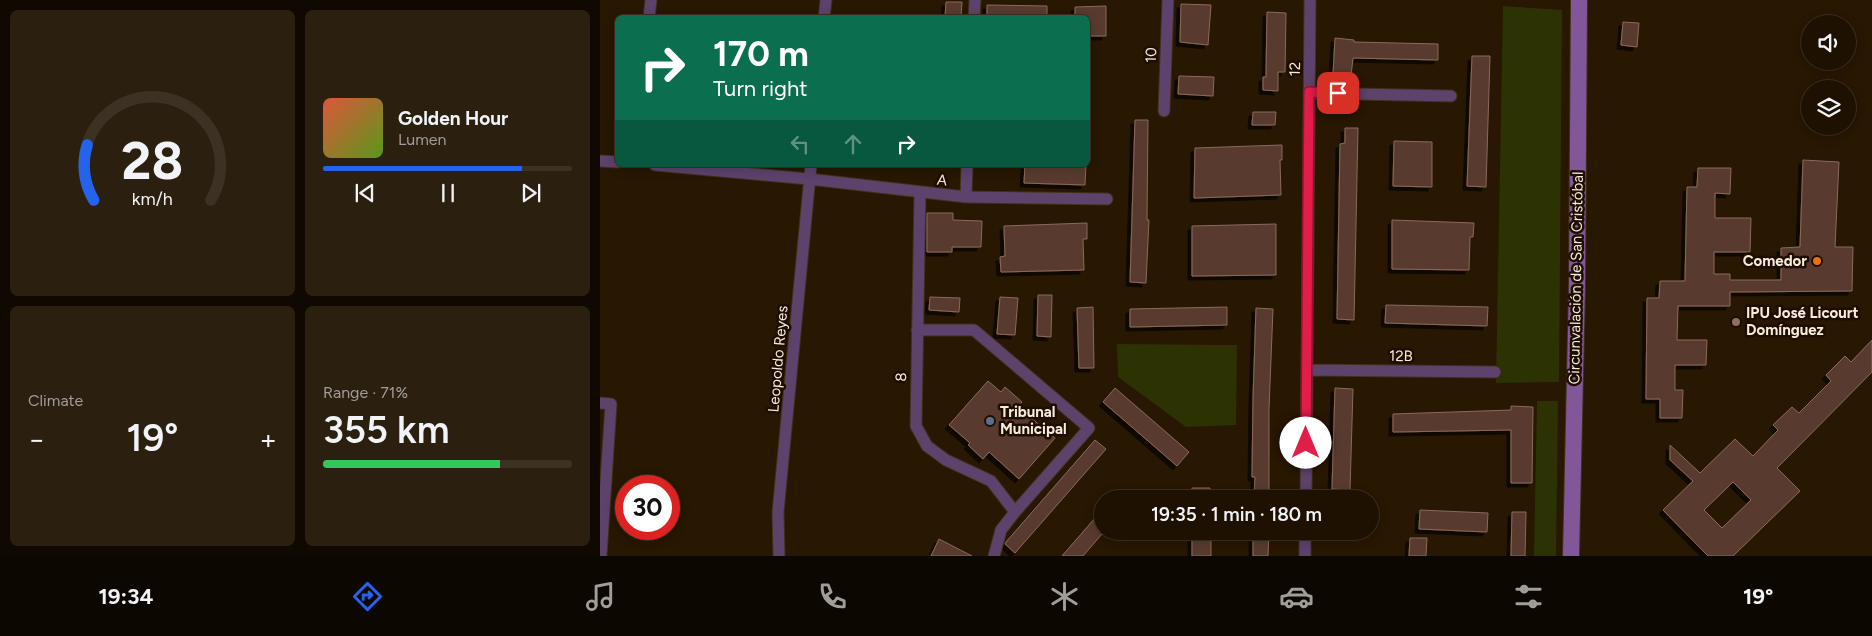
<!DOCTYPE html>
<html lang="en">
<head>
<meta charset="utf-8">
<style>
	body { margin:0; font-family:Figtree,sans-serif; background:#2b1f10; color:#f1f3f6; height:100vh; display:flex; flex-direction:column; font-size:19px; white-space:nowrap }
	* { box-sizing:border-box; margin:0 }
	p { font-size:16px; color:#a19d99 }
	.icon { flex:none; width:28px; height:28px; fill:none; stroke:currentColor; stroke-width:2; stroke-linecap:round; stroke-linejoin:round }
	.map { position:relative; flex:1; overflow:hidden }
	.sheet { display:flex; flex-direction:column; gap:10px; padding:10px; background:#100901; width:600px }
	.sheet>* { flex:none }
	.guide { position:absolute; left:15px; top:15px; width:475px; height:152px; border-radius:8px; box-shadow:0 2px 12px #0003,0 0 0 1px #3c3123; background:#0b6e4f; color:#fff; overflow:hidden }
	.controls { position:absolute; left:1201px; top:15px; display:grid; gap:10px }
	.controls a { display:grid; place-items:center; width:55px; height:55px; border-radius:50%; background:#1e1101; box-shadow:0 2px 12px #0003,0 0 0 1px #3c3123; font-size:25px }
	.speed { position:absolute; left:15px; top:475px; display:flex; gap:10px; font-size:25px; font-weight:700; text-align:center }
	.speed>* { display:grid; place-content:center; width:65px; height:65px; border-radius:50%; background:#1e1101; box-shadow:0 2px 12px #0003,0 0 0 1px #3c3123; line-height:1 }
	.speed .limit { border:8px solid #d22; background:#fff; color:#111 }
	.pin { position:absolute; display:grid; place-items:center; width:42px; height:42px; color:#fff; margin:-21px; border-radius:10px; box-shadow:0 2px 8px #0006 }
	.me { position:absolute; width:55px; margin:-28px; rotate:0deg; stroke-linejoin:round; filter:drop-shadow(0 0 4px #0008) }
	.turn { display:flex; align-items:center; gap:18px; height:105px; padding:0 15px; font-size:22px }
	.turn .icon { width:65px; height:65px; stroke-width:2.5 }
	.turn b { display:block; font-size:35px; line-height:42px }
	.lanes { display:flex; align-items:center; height:48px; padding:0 15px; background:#0003; justify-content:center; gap:25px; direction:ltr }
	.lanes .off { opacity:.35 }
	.big { font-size:38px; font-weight:600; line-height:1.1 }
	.sheet .tile { flex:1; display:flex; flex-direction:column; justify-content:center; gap:8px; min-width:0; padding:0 18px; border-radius:8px; background:#2b1f10 }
	.sheet .dial { align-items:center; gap:0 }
	.dial svg { height:130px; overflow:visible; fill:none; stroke:#3c3123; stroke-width:7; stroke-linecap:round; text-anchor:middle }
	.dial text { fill:#f1f3f6; stroke:none }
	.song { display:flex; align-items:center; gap:15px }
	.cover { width:60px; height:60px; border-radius:8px; background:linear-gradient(135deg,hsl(10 70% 55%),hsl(90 70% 35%)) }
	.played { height:5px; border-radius:2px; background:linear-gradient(90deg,#2563eb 80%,#3c3123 80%) }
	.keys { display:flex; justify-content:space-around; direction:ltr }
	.heat { display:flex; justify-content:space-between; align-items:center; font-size:28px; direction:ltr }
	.charge { height:8px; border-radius:4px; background:linear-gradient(90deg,#34c759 71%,#3c3123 0) }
	.sheet .tiles { flex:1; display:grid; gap:10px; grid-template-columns:repeat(2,1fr) }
	.trip { position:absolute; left:494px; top:490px; width:285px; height:50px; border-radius:25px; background:#1e1101; box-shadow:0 2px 12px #0003,0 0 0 1px #3c3123; font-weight:600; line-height:50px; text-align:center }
	.tabs { display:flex; height:80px; justify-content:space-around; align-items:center; background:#0c0700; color:#a19d99 }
	.tabs .icon { width:35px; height:35px }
	.tabs .on { color:#2563eb }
	.tabs b { font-size:22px; color:#f1f3f6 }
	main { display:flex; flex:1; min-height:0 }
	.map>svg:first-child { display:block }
</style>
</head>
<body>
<main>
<section class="sheet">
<div class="tiles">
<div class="tile dial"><svg viewBox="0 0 100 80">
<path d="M14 69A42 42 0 1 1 86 69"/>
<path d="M14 69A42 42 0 0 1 10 35" stroke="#2563eb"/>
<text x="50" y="56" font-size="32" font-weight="700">28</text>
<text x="50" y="72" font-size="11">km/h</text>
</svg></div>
<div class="tile">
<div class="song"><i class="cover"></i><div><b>Golden Hour</b><p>Lumen</p></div></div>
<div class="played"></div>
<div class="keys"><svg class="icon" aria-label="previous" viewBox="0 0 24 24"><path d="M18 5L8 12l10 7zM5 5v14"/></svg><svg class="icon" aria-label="pause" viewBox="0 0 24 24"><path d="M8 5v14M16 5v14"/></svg><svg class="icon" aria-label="next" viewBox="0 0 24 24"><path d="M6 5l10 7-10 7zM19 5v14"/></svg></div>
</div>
<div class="tile"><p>Climate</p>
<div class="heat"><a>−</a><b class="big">19°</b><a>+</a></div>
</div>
<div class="tile"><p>Range · 71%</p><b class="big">355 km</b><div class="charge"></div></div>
</div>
</section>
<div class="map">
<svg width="1272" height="556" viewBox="0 0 1272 556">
	<defs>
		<filter id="shadow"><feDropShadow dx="-4" dy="4" stdDeviation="0" flood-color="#0009"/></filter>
	</defs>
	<rect width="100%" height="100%" fill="#281701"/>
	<path fill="#2c3202" d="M903,6l59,4 -3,372 -63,1z
		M517,344l120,1 -1,80 -50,2 -68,-50z
		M937,401h21l-2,155h-22z"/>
	<path fill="#583b2e" stroke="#8a6a5b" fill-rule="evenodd" filter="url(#shadow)" d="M346,2h16l-1,16h-16z
		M581,4l30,1 -3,40 -28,-3z
		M387,5l60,1v12h-60z
		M506,6v30h-18v-18h-13v-11z
		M667,12l19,1 -1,59h-7v19l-15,-1v-13h3z
		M1023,22l16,1 -2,24 -16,-2z
		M735,38l19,2v2l84,2v16l-85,-2 -2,18 -18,-1z
		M872,56h18l-4,131 -19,-1z
		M579,76l35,1 -1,19 -35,-2z
		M653,112h23l-1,13h-23z
		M535,120h13l-1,100h2l-3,63 -16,-1z
		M745,128h13l-4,192 -17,-1 3,-175 5,-1z
		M794,141l38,1v45l-39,-1z
		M682,145v15h-2l1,35 -87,3 1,-50z
		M1203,160l36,2 -4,85h18l-1,44 -122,1v14h-52l-1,34h30l-1,25h-31v25h8l-1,28h-22v-19h-14l1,-101h12l1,-17h25l2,-94h10l1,-19h33l-1,26 -15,-1v25h36l-1,34h-36v22h16v6h51v-32l19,-1z
		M425,165h61l-1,20 -61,-2z
		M327,213h26v7l29,1 -1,26h-29v5h-25z
		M792,220l82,3 -1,14h-3l-1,33 -77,-1z
		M487,223v16h-4l1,31 -83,2 -1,-15 5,-1 -1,-30z
		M676,224v51l-84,1v-50z
		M438,295h14l-1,42 -14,-1z
		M330,297l30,1 -1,14 -30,-2z
		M400,297l18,1 -3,37 -18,-1z
		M786,305l102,2 -1,19 -102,-3z
		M493,307l1,61h-15l-2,-60z
		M627,307v18l-97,2v-18z
		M656,308l17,1 -4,100v90h-15l1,-22h-3l1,-78z
		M1272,340v32l-95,96 23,23 -67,65h-25l-45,-46 30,-29 -23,-21v-15l30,28 35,-34 18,17 25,-26 -5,-5 19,-18 7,6 32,-32 -5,-6 19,-19 6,6zM1133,482l18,18 -29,28 -18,-18z
		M388,381l13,11 4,-5 17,15 -4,5 37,31 -36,41 -30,-27 -6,7 -15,-14 2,-2 -21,-18z
		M515,388l74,64 -12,14 -74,-64z
		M735,388l18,1 -3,101 -18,-1z
		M911,406l22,1 -1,76h-21v-53l-118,2v-18l118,-4z
		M495,440l11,9 -91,104 -10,-9 1,-2z
		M592,488h18v11h-18z
		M502,510v24l-19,22h-21z
		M820,510l68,3 -1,19 -68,-3z
		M912,512h14l-1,44h-14z
		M592,531h19v25h-19z
		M653,531h16l-1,25h-15z
		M810,538h17l-1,18h-17z
		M339,539l33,17h-41z"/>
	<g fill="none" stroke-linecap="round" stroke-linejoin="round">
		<defs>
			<path id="minor" d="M49,18l2,-18
				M224,18l2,-18
				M374,18l1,-18
				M709,93l142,3
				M564,111l4,-111
				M0,161l18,1
				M55,165l154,14 157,18 141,2
				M320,192l-4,234 11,20 19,14 45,21 24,31
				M366,197l1,-32
				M317,330h57l115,98 -74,84 -14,18 -7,26
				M707,370l188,2
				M0,403l11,1 -10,152
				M706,499l4,-499
				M179,556l-1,-44 33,-347
				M705,556v-25"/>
			<path id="secondary" d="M971,556l6,-271 2,-285"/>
		</defs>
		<use href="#minor" stroke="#41301b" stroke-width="13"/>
		<use href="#secondary" stroke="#41301b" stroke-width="18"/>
		<use href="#minor" stroke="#5d426c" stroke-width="11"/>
		<use href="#secondary" stroke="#82579a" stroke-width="16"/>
	</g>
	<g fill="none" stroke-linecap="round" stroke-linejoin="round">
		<defs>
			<path id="route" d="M706,443l3,-351 29,1"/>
		</defs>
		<use href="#route" stroke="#92132f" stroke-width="12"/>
		<use href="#route" stroke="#e11d48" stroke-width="9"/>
	</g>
	<circle fill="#e8710a" stroke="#1e0e00" stroke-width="2" cx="1217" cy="261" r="5"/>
	<circle fill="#8d6e63" stroke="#1e0e00" stroke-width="2" cx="1136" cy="322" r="5"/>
	<circle fill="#5c6f8a" stroke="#1e0e00" stroke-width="2" cx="390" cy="421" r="5"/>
	<g text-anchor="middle" stroke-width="5" stroke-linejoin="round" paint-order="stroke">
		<g font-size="15" fill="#f7ebdc" stroke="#1e0e00">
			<text transform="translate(551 55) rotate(-88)" y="5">10</text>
			<text transform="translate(695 69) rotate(-89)" y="5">12</text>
			<text transform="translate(342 180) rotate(6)" y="5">A</text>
			<text transform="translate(976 278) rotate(-89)" y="5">Circunvalación de San Cristóbal</text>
			<text transform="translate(801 356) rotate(1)" y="5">12B</text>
			<text transform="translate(178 359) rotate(-85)" y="5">Leopoldo Reyes</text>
			<text transform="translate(301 377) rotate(-89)" y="5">8</text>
		</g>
		<g font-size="15" font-weight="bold" fill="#f7ebdc" stroke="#1e0e00" text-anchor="start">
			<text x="1207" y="266" text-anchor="end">Comedor</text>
			<text x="1146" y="318">IPU José Licourt<tspan x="1146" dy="17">Domínguez</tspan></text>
			<text x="400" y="417">Tribunal<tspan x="400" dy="17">Municipal</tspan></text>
		</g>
	</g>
</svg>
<div class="controls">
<a><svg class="icon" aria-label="sound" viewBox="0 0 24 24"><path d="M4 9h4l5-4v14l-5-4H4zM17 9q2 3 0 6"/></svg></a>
<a><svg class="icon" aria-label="layers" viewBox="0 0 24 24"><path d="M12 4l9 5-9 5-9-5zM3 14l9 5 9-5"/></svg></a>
</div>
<div class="speed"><div class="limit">30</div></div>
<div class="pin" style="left:738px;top:93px;background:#d93025"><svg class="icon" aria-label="arrive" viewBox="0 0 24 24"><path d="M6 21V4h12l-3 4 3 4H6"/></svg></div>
<svg class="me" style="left:706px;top:443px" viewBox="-20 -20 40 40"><circle r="19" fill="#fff"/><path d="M0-13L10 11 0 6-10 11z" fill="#e11d48"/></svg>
<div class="trip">19:35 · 1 min · 180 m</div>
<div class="guide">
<div class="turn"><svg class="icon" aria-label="right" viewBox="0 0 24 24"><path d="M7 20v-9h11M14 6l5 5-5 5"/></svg><div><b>170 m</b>Turn right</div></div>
<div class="lanes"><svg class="icon off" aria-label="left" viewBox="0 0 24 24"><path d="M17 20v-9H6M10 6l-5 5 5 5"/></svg><svg class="icon off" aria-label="ahead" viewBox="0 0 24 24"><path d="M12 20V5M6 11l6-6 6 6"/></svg><svg class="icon" aria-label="right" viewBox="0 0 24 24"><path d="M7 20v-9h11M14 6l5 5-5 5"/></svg></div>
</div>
</div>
</main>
<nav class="tabs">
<b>19:34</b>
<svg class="icon on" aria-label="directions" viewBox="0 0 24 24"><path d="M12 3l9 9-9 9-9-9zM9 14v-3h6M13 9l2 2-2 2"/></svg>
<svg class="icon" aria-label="music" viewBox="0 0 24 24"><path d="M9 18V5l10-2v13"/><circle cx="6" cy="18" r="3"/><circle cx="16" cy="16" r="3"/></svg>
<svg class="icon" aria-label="phone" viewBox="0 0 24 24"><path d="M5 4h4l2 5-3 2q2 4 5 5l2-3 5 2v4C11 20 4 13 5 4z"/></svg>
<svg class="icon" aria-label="climate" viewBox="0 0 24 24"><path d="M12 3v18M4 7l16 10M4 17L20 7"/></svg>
<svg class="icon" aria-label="car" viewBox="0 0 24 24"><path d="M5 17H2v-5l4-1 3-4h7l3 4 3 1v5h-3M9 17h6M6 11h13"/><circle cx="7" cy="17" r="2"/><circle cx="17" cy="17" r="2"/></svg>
<svg class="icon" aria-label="filters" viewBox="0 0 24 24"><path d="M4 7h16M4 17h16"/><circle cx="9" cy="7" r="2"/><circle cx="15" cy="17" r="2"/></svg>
<b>19°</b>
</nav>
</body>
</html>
